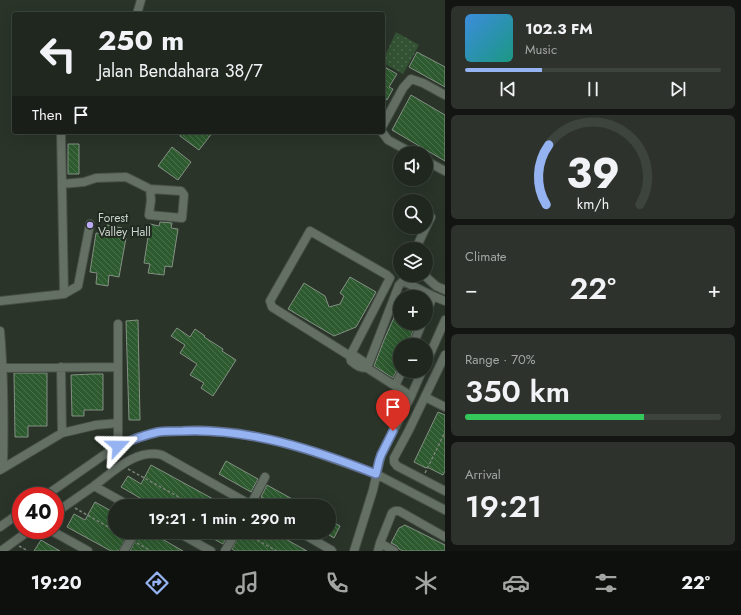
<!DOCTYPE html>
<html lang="en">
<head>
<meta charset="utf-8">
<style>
	body { margin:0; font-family:Jost,sans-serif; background:#2d332c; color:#f1f3f6; height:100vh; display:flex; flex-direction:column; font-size:15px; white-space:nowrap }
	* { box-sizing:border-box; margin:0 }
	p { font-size:13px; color:#a2a5a4 }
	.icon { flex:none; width:22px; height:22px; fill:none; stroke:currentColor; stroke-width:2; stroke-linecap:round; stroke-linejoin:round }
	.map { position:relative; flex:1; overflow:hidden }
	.drawer { display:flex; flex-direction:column; gap:6px; padding:6px; background:#121511; width:296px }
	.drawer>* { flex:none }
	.guide { position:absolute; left:12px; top:12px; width:373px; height:122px; border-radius:4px; box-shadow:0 4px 16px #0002,0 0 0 1px #3d443d; background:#20271f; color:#f1f3f6; overflow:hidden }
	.fabs { position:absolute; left:393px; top:146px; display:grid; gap:8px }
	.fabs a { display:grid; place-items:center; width:40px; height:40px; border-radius:50%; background:#20271f; box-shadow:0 4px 16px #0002,0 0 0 1px #3d443d; font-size:20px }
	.speed { position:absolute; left:12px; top:487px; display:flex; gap:8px; font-size:20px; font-weight:700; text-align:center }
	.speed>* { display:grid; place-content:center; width:52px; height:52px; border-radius:50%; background:#20271f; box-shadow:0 4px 16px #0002,0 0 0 1px #3d443d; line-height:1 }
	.speed .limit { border:6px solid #d22; background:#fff; color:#111 }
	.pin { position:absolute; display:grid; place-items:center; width:34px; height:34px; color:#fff; margin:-41px -17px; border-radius:50% 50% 50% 0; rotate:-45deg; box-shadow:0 0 4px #0007 }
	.pin .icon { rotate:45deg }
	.me { position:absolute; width:44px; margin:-22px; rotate:67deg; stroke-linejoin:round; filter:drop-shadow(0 0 3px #0008) }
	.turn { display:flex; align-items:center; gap:14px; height:84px; padding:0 20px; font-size:18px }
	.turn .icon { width:52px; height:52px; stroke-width:2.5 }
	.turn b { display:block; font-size:28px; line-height:34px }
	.then { display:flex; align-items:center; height:38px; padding:0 20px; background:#0003; gap:8px; font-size:15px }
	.big { font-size:30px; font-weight:600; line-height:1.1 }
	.drawer .widget { flex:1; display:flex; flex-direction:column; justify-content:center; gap:6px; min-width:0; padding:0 14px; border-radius:6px; background:#2d332c }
	.drawer .dial { align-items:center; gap:0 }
	.dial svg { height:104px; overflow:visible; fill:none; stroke:#3d443d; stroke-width:7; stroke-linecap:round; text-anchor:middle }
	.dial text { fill:#f1f3f6; stroke:none }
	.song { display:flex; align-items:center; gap:12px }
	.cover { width:48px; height:48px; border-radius:6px; background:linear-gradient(135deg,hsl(210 70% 55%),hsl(170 70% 35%)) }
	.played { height:4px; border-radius:2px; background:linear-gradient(90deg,#95b2f1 30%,#3d443d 30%) }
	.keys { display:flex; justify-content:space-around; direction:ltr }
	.heat { display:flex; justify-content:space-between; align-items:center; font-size:22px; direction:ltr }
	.charge { height:6px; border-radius:3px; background:linear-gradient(90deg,#34c759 70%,#3d443d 0) }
	.trip { position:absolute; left:108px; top:499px; width:228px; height:40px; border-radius:20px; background:#20271f; box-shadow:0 4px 16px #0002,0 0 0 1px #3d443d; font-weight:600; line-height:40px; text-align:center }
	.menu { display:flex; height:64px; justify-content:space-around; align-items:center; background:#0d100c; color:#a2a5a4 }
	.menu .icon { width:28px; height:28px }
	.menu .on { color:#95b2f1 }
	.menu b { font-size:18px; color:#f1f3f6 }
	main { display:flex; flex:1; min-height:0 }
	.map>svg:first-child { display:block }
</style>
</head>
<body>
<main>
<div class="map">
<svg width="445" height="551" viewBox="0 0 445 551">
	<defs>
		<pattern id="green-dots" width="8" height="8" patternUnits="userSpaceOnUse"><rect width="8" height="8" fill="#335233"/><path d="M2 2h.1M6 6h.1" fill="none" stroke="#4f6a4f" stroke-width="1.8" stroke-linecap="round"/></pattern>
		<pattern id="building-back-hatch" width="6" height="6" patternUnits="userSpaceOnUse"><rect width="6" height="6" fill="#2d5a2e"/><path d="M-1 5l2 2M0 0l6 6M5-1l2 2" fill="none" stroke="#4a714b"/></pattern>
	</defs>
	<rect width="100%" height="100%" fill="#2a3429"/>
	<path fill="url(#green-dots)" d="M396,32l23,13 -16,29 -20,-11v-3z"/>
	<path fill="url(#building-back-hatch)" stroke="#849084" d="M417,52l28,15v20l-36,-20z
		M383,66l14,8 -8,13 4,2 -6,11 -4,-3z
		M411,95l34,20v46l-53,-31z
		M182,132h31l-14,18 -19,-14z
		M68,144h11v30h-11z
		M172,147l19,15 -13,18 -20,-14z
		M160,222l12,1 -1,5 7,1 -6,38 -7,-1 -1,9 -16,-2 2,-9 -6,-1 6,-39 9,2z
		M107,225l15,3 -2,9 6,1 -7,39 -10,-2 -1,11 -12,-2 1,-11 -7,-1 6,-39 9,1z
		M350,277l26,15 -20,35 -22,9 -46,-27 16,-26 21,13 4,11 11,-3 4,-8 -4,-3z
		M407,290l14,7h-17z
		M400,304v19h16l-8,22h-8v18l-7,15 -19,-12 10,-26z
		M138,320l2,100h-11l-3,-99z
		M177,328l13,9 5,-8 10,7 -1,1 19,12 -1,2 14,9 -23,36 -12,-8 3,-5 -14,-8 7,-11 -17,-11 5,-8 -14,-9z
		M14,373h33v53h-19v11h-13z
		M92,374h11v36h-19v6h-12l-1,-41z
		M438,412l7,3v56l-2,4 -16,-8 -1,1 -12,-6z
		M226,461l32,18 -7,13 -32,-18z
		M151,465l53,29 22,12h-72l-33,-19 7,-11 13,8z
		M267,485l27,15 10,6h-27l-7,-4 -9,-5z
		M95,502l20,11v19h14l-10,19h-8l-44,-24 7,-13 11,6z
		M329,520l11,6 -6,12 -5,-3z
		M405,525l40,20v6h-42l-4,-2 -2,-3 -6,-3 8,-15z
		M140,532h10l33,19h-53z
		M201,532h29l-7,12z
		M241,532h32l34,19h-72l-3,-2z
		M41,540l5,3 14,8h-26z"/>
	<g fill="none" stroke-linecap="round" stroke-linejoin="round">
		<defs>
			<path id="minor" d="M137,14l4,-14
				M383,125l20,-37 8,-9 12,4 22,12
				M61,132l3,162
				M382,132l6,8 24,13
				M426,161l19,10
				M62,184l22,-2 12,-4 30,-1 24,12 31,2 3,4 -2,23 -33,-3 2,-15 -1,-11
				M426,227l5,-10
				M310,231l77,44 3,3 -40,78 -78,-49 -2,-6z
				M417,249v-3l9,-19
				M424,275l12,11 9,4
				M0,301l64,-7 14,-8 12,-62
				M426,314l7,-18
				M118,324v122
				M0,331c4,46 4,91 3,137
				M413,345l9,-22
				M445,355l-36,75 -15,28v4l3,4 48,25
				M426,363l19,-43
				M61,367l1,66
				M3,368l115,-1
				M367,368l32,-83 4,-4 30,15 12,5
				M367,368c-7,0 -10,-2 -16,-7l-1,-5h5l9,6 3,6 44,28
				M395,386l7,-15
				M425,397l20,10
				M0,470l62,-37 34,-8 22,-2
				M94,486l36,20
				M45,496l56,-39 17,-11 18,-8 23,-6 40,-2 37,3 41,8 37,11 62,22 69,36
				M250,506l15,-29
				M55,513c13,-9 26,-18 39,-27 19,-14 42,-38 68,-31l91,51
				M0,527l21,-15
				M50,530l38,21
				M177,532l34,19
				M300,532l31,18 1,1
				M380,543l14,8
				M1,551l29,-21
				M124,551l11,-19
				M225,551l11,-19
				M354,551l19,-61 8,-35 30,-59 11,-25
				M378,551l2,-8 12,-30 3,-2h4l46,26"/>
		</defs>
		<use href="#minor" stroke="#474f47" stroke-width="10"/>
		<path stroke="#788077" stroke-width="1.5" stroke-dasharray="3 2" stroke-linecap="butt" d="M128,469l67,37
			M425,473l20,-41
			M75,508l40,23
			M117,532l8,4
			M244,533l33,18
			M137,543l14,8
			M19,546l9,5"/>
		<use href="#minor" stroke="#657065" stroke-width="8"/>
	</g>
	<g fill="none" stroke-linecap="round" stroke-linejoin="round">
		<defs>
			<path id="route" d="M118,446c13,-6 26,-11 40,-14 8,-1 17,-1 25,-1 67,-3 132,19 193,43l3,-13 2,-6 12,-24"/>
		</defs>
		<use href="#route" stroke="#61749d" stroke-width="10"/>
		<use href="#route" stroke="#95b2f1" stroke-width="7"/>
	</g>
	<circle fill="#bbaaf6" stroke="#202a20" stroke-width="1.5" cx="90" cy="225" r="4"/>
	<g text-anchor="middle" stroke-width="4" stroke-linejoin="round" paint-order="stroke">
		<g font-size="12" fill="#ced4ce" stroke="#202a20" text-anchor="start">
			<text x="98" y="222">Forest<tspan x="98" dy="14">Valley Hall</tspan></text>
		</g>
	</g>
</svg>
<div class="fabs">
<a><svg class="icon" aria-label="sound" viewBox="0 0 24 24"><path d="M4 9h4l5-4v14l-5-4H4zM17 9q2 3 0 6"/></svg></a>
<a><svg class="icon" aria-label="search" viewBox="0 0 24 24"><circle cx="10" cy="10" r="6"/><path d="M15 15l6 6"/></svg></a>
<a><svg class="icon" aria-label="layers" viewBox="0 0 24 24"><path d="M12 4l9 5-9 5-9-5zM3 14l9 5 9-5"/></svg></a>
<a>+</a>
<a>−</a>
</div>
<div class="speed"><div class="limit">40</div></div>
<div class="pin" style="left:393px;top:431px;background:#d93025"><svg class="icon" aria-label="arrive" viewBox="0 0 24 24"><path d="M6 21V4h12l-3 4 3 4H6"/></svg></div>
<svg class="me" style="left:118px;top:446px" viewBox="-20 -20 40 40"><path d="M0-17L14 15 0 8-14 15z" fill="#95b2f1" stroke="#fff" stroke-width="4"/></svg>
<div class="trip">19:21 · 1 min · 290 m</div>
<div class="guide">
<div class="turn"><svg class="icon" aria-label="left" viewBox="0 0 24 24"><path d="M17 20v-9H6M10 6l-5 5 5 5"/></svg><div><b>250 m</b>Jalan Bendahara 38/7</div></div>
<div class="then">Then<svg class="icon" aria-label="arrive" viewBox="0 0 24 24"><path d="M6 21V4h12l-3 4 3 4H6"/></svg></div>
</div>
</div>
<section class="drawer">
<div class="widget">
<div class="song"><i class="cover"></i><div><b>102.3 FM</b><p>Music</p></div></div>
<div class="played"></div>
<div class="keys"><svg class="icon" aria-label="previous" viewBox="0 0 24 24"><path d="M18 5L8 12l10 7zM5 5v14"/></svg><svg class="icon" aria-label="pause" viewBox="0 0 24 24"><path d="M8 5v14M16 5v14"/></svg><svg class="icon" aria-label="next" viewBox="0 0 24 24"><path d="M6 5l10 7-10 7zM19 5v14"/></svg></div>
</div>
<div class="widget dial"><svg viewBox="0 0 100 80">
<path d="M14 69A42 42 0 1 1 86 69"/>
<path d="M14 69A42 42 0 0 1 16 23" stroke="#95b2f1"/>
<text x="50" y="56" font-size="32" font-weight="700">39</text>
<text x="50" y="72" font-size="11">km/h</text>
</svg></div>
<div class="widget"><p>Climate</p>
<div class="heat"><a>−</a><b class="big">22°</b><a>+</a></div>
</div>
<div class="widget"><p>Range · 70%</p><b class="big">350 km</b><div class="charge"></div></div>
<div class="widget"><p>Arrival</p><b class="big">19:21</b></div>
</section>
</main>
<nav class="menu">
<b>19:20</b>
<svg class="icon on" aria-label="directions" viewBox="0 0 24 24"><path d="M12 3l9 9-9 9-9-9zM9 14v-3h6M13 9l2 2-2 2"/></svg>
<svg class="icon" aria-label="music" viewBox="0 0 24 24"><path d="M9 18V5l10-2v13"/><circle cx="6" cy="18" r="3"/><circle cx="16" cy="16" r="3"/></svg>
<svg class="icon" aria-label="phone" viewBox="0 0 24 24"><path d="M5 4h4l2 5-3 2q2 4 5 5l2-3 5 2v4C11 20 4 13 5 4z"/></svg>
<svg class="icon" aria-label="climate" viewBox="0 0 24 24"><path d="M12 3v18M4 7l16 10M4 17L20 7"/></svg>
<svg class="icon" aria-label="car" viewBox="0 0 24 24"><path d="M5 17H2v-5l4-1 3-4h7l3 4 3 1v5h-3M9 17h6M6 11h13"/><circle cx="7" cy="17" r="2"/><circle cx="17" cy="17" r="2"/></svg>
<svg class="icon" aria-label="filters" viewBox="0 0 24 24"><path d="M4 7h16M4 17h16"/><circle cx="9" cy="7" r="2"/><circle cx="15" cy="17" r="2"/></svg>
<b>22°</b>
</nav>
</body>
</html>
